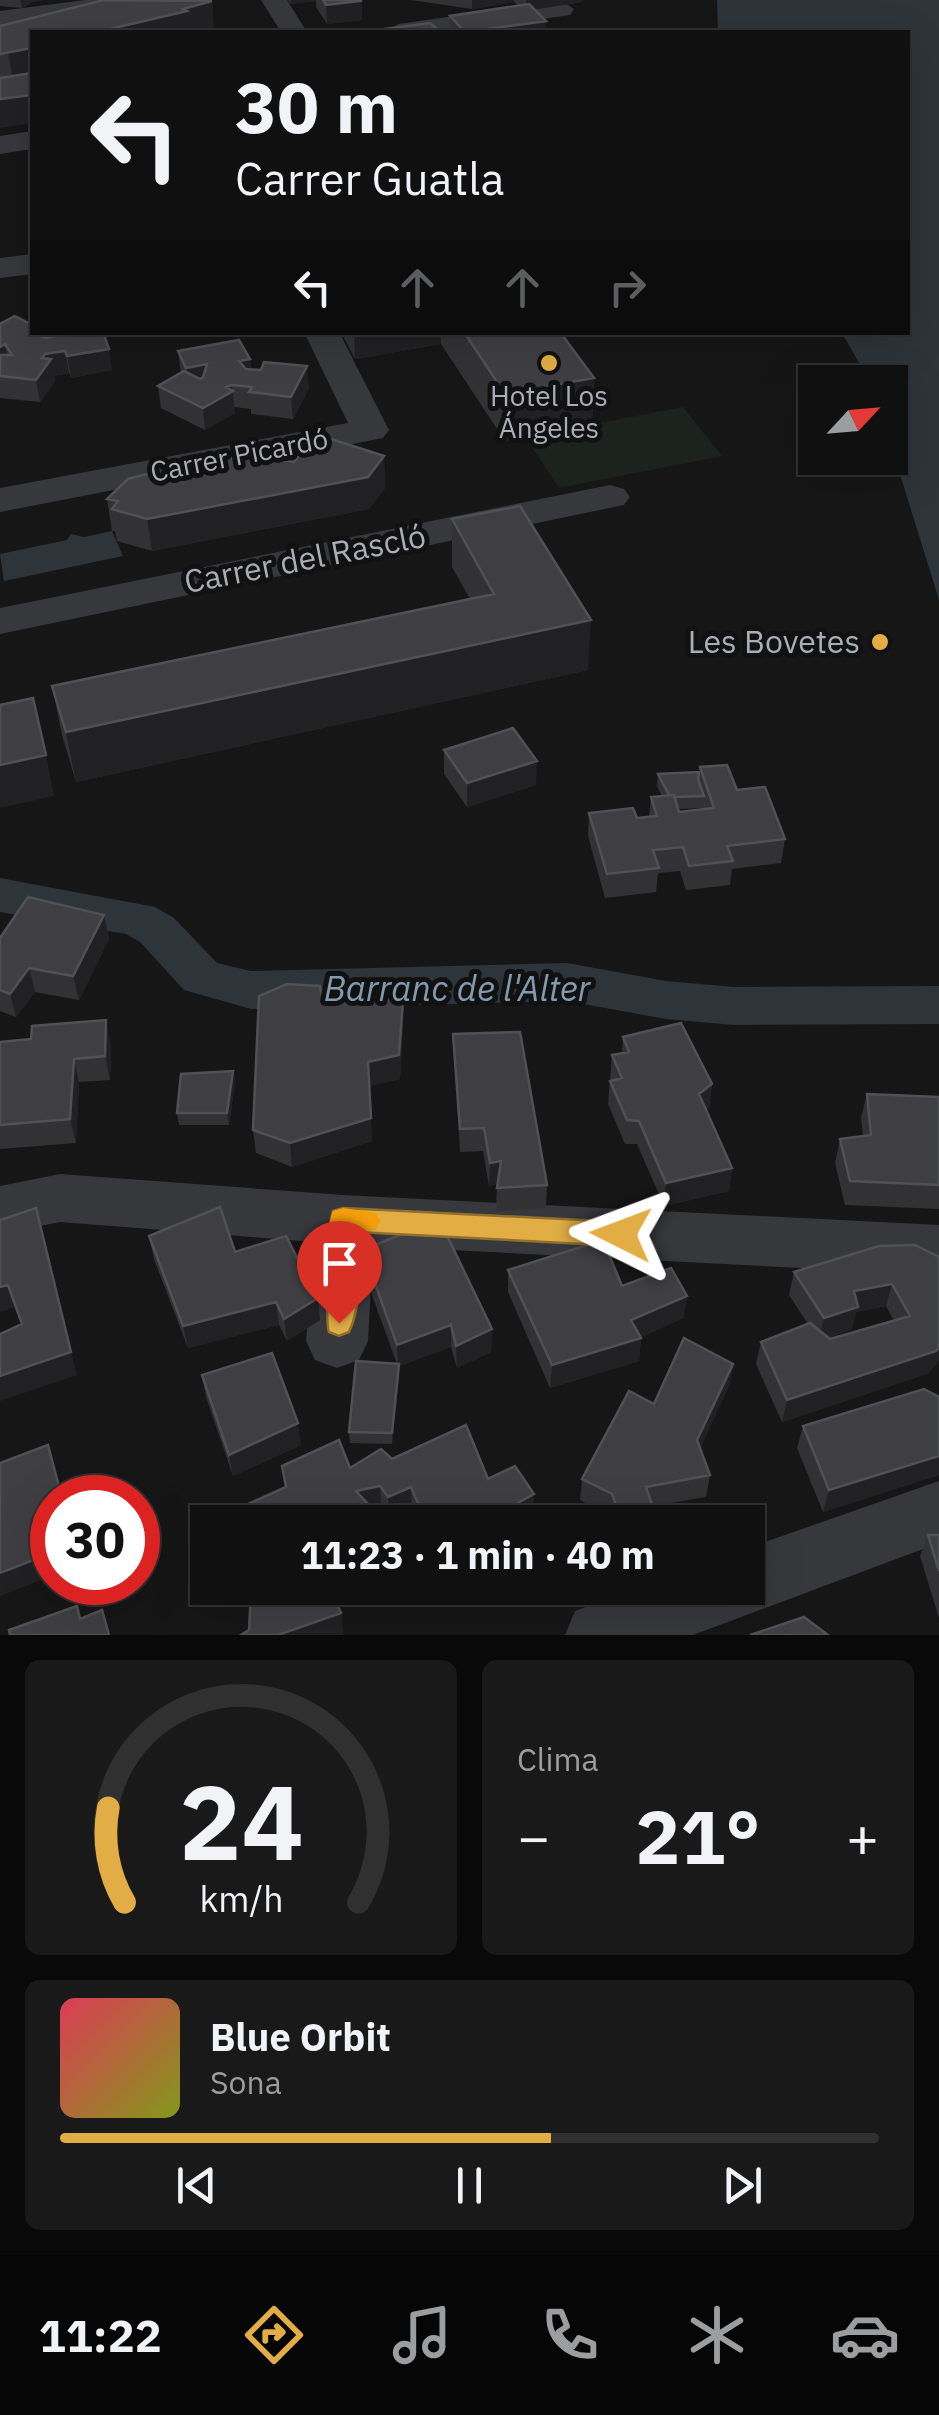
<!DOCTYPE html>
<html lang="es">
<head>
<meta charset="utf-8">
<style>
	body { margin:0; font-family:"IBM Plex Sans",sans-serif; background:#19191a; color:#f1f3f6; height:100vh; display:flex; flex-direction:column; font-size:38px; white-space:nowrap }
	* { box-sizing:border-box; margin:0 }
	p { font-size:32px; color:#9c9d9f }
	.icon { flex:none; width:55px; height:55px; fill:none; stroke:currentColor; stroke-width:2; stroke-linecap:round; stroke-linejoin:round }
	.map { position:relative; height:1635px; overflow:hidden }
	.sheet { display:flex; flex-direction:column; gap:25px; padding:25px; background:#090909; flex:1 }
	.sheet>* { flex:none }
	.guide { position:absolute; left:30px; top:30px; width:880px; height:305px; border-radius:0px; box-shadow:0 10px 40px #0002,0 0 0 2px #303031; background:#101011; color:#f1f3f6; overflow:hidden }
	.needle { width:65px; rotate:64deg }
	.buttons { position:absolute; left:798px; top:365px; display:grid; gap:20px }
	.buttons a { display:grid; place-items:center; width:110px; height:110px; border-radius:0px; background:#101011; box-shadow:0 10px 40px #0002,0 0 0 2px #303031; font-size:50px }
	.speed { position:absolute; left:30px; top:1475px; display:flex; gap:20px; font-size:50px; font-weight:700; text-align:center }
	.speed>* { display:grid; place-content:center; width:130px; height:130px; border-radius:50%; background:#101011; box-shadow:0 10px 40px #0002,0 0 0 2px #303031; line-height:1 }
	.speed .limit { border:15px solid #d22; background:#fff; color:#111 }
	.pin { position:absolute; display:grid; place-items:center; width:85px; height:85px; color:#fff; margin:-102px -42px; border-radius:50% 50% 50% 0; rotate:-45deg; box-shadow:0 0 10px #0007 }
	.pin .icon { rotate:45deg }
	.me { position:absolute; width:110px; margin:-55px; rotate:273deg; stroke-linejoin:round; filter:drop-shadow(0 0 8px #0008) }
	.turn { display:flex; align-items:center; gap:35px; height:210px; padding:0 40px; font-size:45px }
	.turn .icon { width:130px; height:130px; stroke-width:2.5 }
	.turn b { display:block; font-size:70px; line-height:85px }
	.lanes { display:flex; align-items:center; height:95px; padding:0 40px; background:#0003; justify-content:center; gap:50px; direction:ltr }
	.lanes .off { opacity:.35 }
	.big { font-size:75px; font-weight:700; line-height:1.1 }
	.sheet .tile { flex:1; display:flex; flex-direction:column; justify-content:center; gap:15px; min-width:0; padding:0 35px; border-radius:15px; background:#19191a }
	.sheet .dial { align-items:center; gap:0 }
	.dial svg { height:260px; overflow:visible; fill:none; stroke:#303031; stroke-width:7; stroke-linecap:round; text-anchor:middle }
	.dial text { fill:#f1f3f6; stroke:none }
	.song { display:flex; align-items:center; gap:30px }
	.cover { width:120px; height:120px; border-radius:15px; background:linear-gradient(135deg,hsl(350 70% 55%),hsl(70 70% 35%)) }
	.played { height:10px; border-radius:5px; background:linear-gradient(90deg,#e1ad44 60%,#303031 60%) }
	.keys { display:flex; justify-content:space-around; direction:ltr }
	.heat { display:flex; justify-content:space-between; align-items:center; font-size:55px; direction:ltr }
	.sheet .tiles { flex:1; display:grid; gap:25px; grid-template-columns:1fr 1fr }
	.tile:last-child { grid-column:span 2 }
	.trip { position:absolute; left:190px; top:1505px; width:575px; height:100px; border-radius:0px; background:#101011; box-shadow:0 10px 40px #0002,0 0 0 2px #303031; font-weight:700; line-height:100px; text-align:center }
	.tab-bar { display:flex; height:160px; justify-content:space-around; align-items:center; background:#060607; color:#9c9d9f }
	.tab-bar .icon { width:70px; height:70px }
	.tab-bar .current { color:#e1ad44 }
	.tab-bar b { font-size:45px; color:#f1f3f6 }
	.map>svg:first-child { display:block }
</style>
</head>
<body>
<div class="map">
<svg width="939" height="1635" viewBox="0 0 939 1635">
	<rect width="100%" height="100%" fill="#161617"/>
	<path fill="#1c221d" d="M683,407l39,49 -163,32 -34,-51z"/>
	<path fill="#2d343a" d="M717,0h222v600l-49,-158v-60h-20l-28,-49 66,-1v-300h-190z
		M112,531l11,25 -119,25 -4,-27 67,-14 4,-6 13,3z"/>
	<g fill="none" stroke-linecap="round" stroke-linejoin="round">
		<path fill="#2d343a" fill-rule="evenodd" d="M0,878l155,29 19,11 43,45 34,8 316,-8 99,18 68,6 205,-1v38l-205,1 -68,-6 -99,-18 -316,8 -67,-19 -44,-48 -14,-8 -126,-22z"/>
		<path fill="#37383c" fill-rule="evenodd" d="M85,0h73l-13,8 -145,19v-16z
			M261,0h26l20,32h-26z
			M561,1l13,8 -4,6 -119,17h-66l13,-8z
			M32,131v18l-32,5v-18z
			M32,254v20l-32,4v-20z
			M304,332h35l50,98 -6,8 -383,74v-24l348,-65z
			M610,485l14,4 6,8 -6,8 -624,129v-26z
			M60,1174l283,21 596,30v50l-566,-29 -5,95 -9,19 -22,8 -22,-8 -9,-19 9,-99 -255,-20 -60,12v-48z
			M939,1481v62l-246,92h-128l10,-24 61,-23h112v-40z"/>
	</g>
	<path fill="#323235" fill-rule="evenodd" d="M0,0h44l-12,2 -10,6 -22,-2z
		M288,0h73l1,20 -35,4 -11,-17v-6l-25,3z
		M410,0h172l-1,2 -46,8 11,11v11h-96v-16l69,-10 -5,-4 -42,7z
		M0,26l214,1 -18,5h-164l-32,96z
		M0,324l46,14 12,-3v-3h45l9,38 -41,8 -2,-5 -15,3 1,5 -15,21 -40,-4z
		M341,332h219l34,46 -2,46 -87,17 -64,-97 -86,15z
		M178,351l72,8 1,10 58,19 -16,31 -42,-5v-5l-17,-2 1,6 -30,17 -44,-22 -3,-22 23,-13z
		M384,456l1,32 -16,21 -217,42 -35,-10 -2,-10h-3l-5,-32 76,-18 111,-19z
		M452,519l136,151 -512,112 -14,-47 -10,-49 418,-87 -18,-32z
		M444,750l92,35 -69,22 -23,-33z
		M700,767l37,23 48,49 -4,24 -49,6 -2,16 -44,5 -6,-19 -22,2 -2,19 -51,6 -17,-62 1,-23 48,5 12,-1 2,-20 11,-1 -5,-10 1,-12 41,-2zM703,808v1l-24,3 -1,-3z
		M104,915l5,24 -30,61 -44,-8 -19,25 -16,-6v-73z
		M323,1002l80,22 -3,55 -31,7 3,55 -80,26 -36,-14 -3,-23z
		M453,1034l94,151 -1,23 -50,3 1,-27 -8,2 -6,-35 -23,1z
		M623,1037l89,47 -3,24 -3,2 26,58 -3,23 -65,15 -27,-62h-12l-17,-40 4,-49 10,-2z
		M31,1039l80,5 -1,36 -31,2 -3,61 -76,6v-107z
		M233,1071l2,12 -6,42h-50l-2,-12z
		M867,1094l72,3v112l-94,-4 -10,-42 5,-24 23,-3 -2,-18z
		M149,1236l86,16 85,68 -33,21 -8,-16 -91,23 -34,-89z
		M363,1250l129,79 -1,23 -34,16 -6,-21 -52,19v10l-7,68 -42,-1 -1,-11 48,-68 -33,-91z
		M939,1257l-10,116 -147,49 -26,-58 5,-22 47,-18 -19,-29 5,-23zM886,1306l8,15 -64,18 -2,-1 24,-9 4,-17z
		M508,1270l179,26 -4,22 -42,19 -2,24 -89,27 -42,-96z
		M733,1364l-4,22 -29,62 10,27 -4,22 -53,9v16h-41l-3,-7 -29,-15 2,-21 72,-75z
		M202,1375l99,70 -68,31 -27,-79z
		M939,1397v78l-116,37 -26,-64 6,-22z
		M392,1459l96,20 44,43h-117l-3,-5 -12,5h-13l-5,-6 -11,2 1,4h-164l77,-35 -3,-21 68,2z
		M928,1535h11v83l-19,-62z
		M225,1588h105l11,25 2,22h-102l8,-5 1,-21 -7,-12z
		M441,1588h40l-32,18z"/>
	<path fill="#212123" d="M20,0h24l-12,2 -10,6z
		M291,0h25v1l-25,3z
		M472,0h42v2l-42,7z
		M526,0h56l-1,2 -56,9z
		M212,1l2,26 -18,5h-99z
		M361,1l1,19 -35,4 -1,-19z
		M546,21v11h-77z
		M32,48v28l-19,4 -5,-27z
		M32,95v28l-32,5v-29z
		M354,332h87v12l-86,15z
		M5,344l4,22 -9,5v-24z
		M109,349l3,21 -41,8 -4,-22z
		M65,351l4,22 -15,3 1,5 -15,21 -4,-22 6,-22 3,-4z
		M250,359l2,22 -13,-20z
		M207,364l3,22 -22,4 -2,-22z
		M307,366l2,22 -16,31 -2,-22z
		M594,378l-2,46 -87,17v-47z
		M232,385l3,28 -30,17 -2,-22 23,-21z
		M384,456l1,32 -16,21 -217,42 -5,-32z
		M591,620l-3,50 -512,112 -10,-50z
		M46,755l8,41 -54,12v-43z
		M537,761l-1,24 -69,22v-24z
		M104,915l5,24 -30,61 -6,-24z
		M29,968l6,24 -19,25 -6,-23z
		M403,1000v24l-3,55 -31,7 3,55 -80,26 -2,-24z
		M106,1020l5,24 -1,36 -5,-24z
		M74,1059l5,23 -3,61 -6,-24z
		M233,1071l2,12 -6,42 -2,-12z
		M712,1084l-3,24 -14,10 4,-24z
		M501,1161l-1,23 -11,2 1,-23z
		M732,1168l-3,23 -65,15 2,-23z
		M36,1208l41,167 -77,26v-25l71,-24z
		M892,1284l-6,22 -30,6 -4,17 -34,12 6,-23 30,-27z
		M8,1285l7,22 -15,5v-25z
		M687,1296l-4,22 -53,24 11,-4 -2,23 -89,27 2,-23 79,-45z
		M318,1298l2,22 -33,21 -3,-22z
		M276,1302l3,23 -91,23 -5,-22z
		M451,1325v22l-52,19v10l-7,68v-11l6,-66 -1,-22z
		M492,1329l-1,23 -34,16 -1,-22z
		M939,1348v13l-10,12 -147,49 5,-22z
		M733,1364l-4,22 -35,76 3,-22z
		M298,1423l3,22 -68,31 -4,-21z
		M939,1456v19l-116,37 6,-22z
		M380,1486l2,30 -11,2 1,4h-25l9,-31z
		M411,1487l1,30 -12,5h-10l-2,-25z
		M534,1494l-2,28h-19l1,-17z
		M655,1513l-2,9h-26z
		M52,1553v23l-52,20v-23z
		M448,1588h33l-32,18z
		M341,1613l2,22h-65z"/>
	<path fill="#3f3f43" stroke="#4f5155" stroke-width="2.5" d="M104,0l108,1 -29,8 4,2 -90,21h-65v16l-32,6v-28z
		M323,0h38v1l-35,4z
		M529,4l17,17 -81,11 -15,-16z
		M430,23l6,5 -11,2 2,2h-48l-2,-2z
		M32,73v22l-32,4v-21z
		M15,316l17,9v7h3l-2,2 13,4 14,-3 -1,-3h44l6,17 -42,7 -2,-5 -20,3 -3,4 9,1 -15,21 -36,-4v-21h12l-7,-11 -5,3v-23z
		M464,332h96l34,46 -89,16z
		M239,340l11,19 -11,2 7,8 15,1 3,-8 43,4 -16,31 -42,-5 3,-5 -20,-2 -6,2 7,4 -30,17 -45,-22 26,-15 16,8 3,-2 4,-13 -21,4 -8,-17z
		M331,439l53,17 -16,21 -221,42 -35,-10 6,-8 -11,-2 21,-20 23,-6 32,8 17,-17 55,-10 39,8 12,-17z
		M520,506l71,114 -525,112 -14,-46 442,-92 -42,-75z
		M33,698l13,57 -46,10v-60z
		M513,728l24,33 -70,22 -23,-33z
		M727,765l10,25 28,-3 20,52 -58,7 6,15 -44,5 -6,-19 -30,3 6,18 -52,6 -18,-61 44,-5 4,10 20,-2 -6,-19 23,-2 5,17 35,-4 -14,-41z
		M699,772l-1,7 6,17 -30,1v-2h-5l-11,-21z
		M28,897l76,18 -31,61 -44,-8 -19,26 -10,-4v-52z
		M287,984l33,2 3,16 80,-2 -4,55 -31,7 3,56 -81,25 -37,-13 6,-134z
		M106,1020l-1,36 -31,3 -4,60 -70,6v-83l31,-3 1,-13z
		M681,1023l31,61 -13,10 33,74 -66,15 -27,-62 -12,-1 -17,-39 12,-3 -10,-23 17,-3 -6,-15z
		M520,1032l27,153 -50,3 4,-27 -11,2 -6,-35 -24,1 -7,-95z
		M233,1071l-6,42h-50l4,-39z
		M867,1094l72,3v88l-89,-4 -10,-42 31,-4z
		M220,1207l15,45 51,-16 32,62 -34,21 -8,-17 -93,24 -34,-90z
		M36,1208l35,144 -71,24v-42l22,-10 -14,-39 -8,2v-67z
		M439,1219l53,110 -36,17 -5,-21 -54,20 -34,-95z
		M603,1240l19,46 49,-18 16,28 -56,24 10,18 -89,27 -44,-95z
		M915,1245l24,12v91l-3,3 -149,49 -26,-58 49,-19 20,16 80,-23 -18,-32 -38,7 4,16 -34,11 -30,-46 85,-26z
		M684,1338l49,26 -36,76 13,35 -64,12 9,26 -28,9h-5l-10,-28 -30,-15 47,-88 25,13z
		M272,1353l26,70 -69,32 -27,-80z
		M356,1361l43,3 -7,69 -43,-1z
		M924,1389l15,8v59l-110,34 -26,-64z
		M466,1425l22,54 27,-13 19,28 -20,11 8,17h-96l-15,-35 -23,10 -8,-11 -24,5 14,15 -23,16h-10l-9,-7 -9,7h-111l78,-35 -4,-21 57,-26 11,28 31,-19 11,10z
		M48,1445l14,53h-10v55l-52,20v-110z
		M208,1523v24l-6,-22z
		M928,1535h11v36z
		M249,1588h81l11,25 -63,22h-37l8,-5 2,-39z
		M77,1606l3,13 22,-9 7,25h-99l-1,-5z
		M804,1617l24,18h-78z"/>
	<path fill="#e1ad44" stroke="#92702c" stroke-width="2.5" d="M343,1208l278,14 10,4 4,8 -4,8 -10,4 -264,-14c2,31 6,71 -8,100l-10,4 -10,-4c-4,-8 0,-112 4,-121z"/>
	<path fill="#f59e0b" d="M343,1208l33,5 4,8 -4,8 -19,3 1,41 -4,9 -10,3 -10,-3c-8,-17 -9,-54 -1,-71z"/>
	<g fill="#e1ad44" stroke="#111112" stroke-width="4">
		<circle cx="549" cy="363" r="10"/>
		<circle cx="880" cy="642" r="10"/>
	</g>
	<g text-anchor="middle" stroke-width="10" stroke-linejoin="round" paint-order="stroke">
		<g font-size="28" fill="#a9adb6" stroke="#111112">
			<text x="549" y="406">Hotel Los<tspan x="549" dy="32">Ángeles</tspan></text>
		</g>
		<g font-size="28" fill="#a9adb6" stroke="#111112">
			<text transform="translate(239 455) rotate(-11)" y="10">Carrer Picardó</text>
		</g>
		<g font-size="32" fill="#a9adb6" stroke="#111112">
			<text transform="translate(305 559) rotate(-11)" y="11">Carrer del Rascló</text>
		</g>
		<g font-size="32" fill="#a9adb6" stroke="#111112" text-anchor="end">
			<text x="860" y="653">Les Bovetes</text>
		</g>
		<g font-size="35" font-style="italic" fill="#839aae" stroke="#111112">
			<text x="457" y="1001">Barranc de l'Alter</text>
		</g>
	</g>
</svg>
<div class="buttons">
<a><svg class="needle" viewBox="-14 -14 28 28"><path d="M0-13l5 13h-10z" fill="#e53935"/><path d="M0 13l5-13h-10z" fill="#9c9d9f"/></svg></a>
</div>
<div class="speed"><div class="limit">30</div></div>
<div class="pin" style="left:339px;top:1323px;background:#d93025"><svg class="icon" aria-label="arrive" viewBox="0 0 24 24"><path d="M6 21V4h12l-3 4 3 4H6"/></svg></div>
<svg class="me" style="left:621px;top:1234px" viewBox="-20 -20 40 40"><path d="M0-17L14 15 0 8-14 15z" fill="#e1ad44" stroke="#fff" stroke-width="4"/></svg>
<div class="trip">11:23 · 1 min · 40 m</div>
<div class="guide">
<div class="turn"><svg class="icon" aria-label="left" viewBox="0 0 24 24"><path d="M17 20v-9H6M10 6l-5 5 5 5"/></svg><div><b>30 m</b>Carrer Guatla</div></div>
<div class="lanes"><svg class="icon" aria-label="left" viewBox="0 0 24 24"><path d="M17 20v-9H6M10 6l-5 5 5 5"/></svg><svg class="icon off" aria-label="ahead" viewBox="0 0 24 24"><path d="M12 20V5M6 11l6-6 6 6"/></svg><svg class="icon off" aria-label="ahead" viewBox="0 0 24 24"><path d="M12 20V5M6 11l6-6 6 6"/></svg><svg class="icon off" aria-label="right" viewBox="0 0 24 24"><path d="M7 20v-9h11M14 6l5 5-5 5"/></svg></div>
</div>
</div>
<section class="sheet">
<div class="tiles">
<div class="tile dial"><svg viewBox="0 0 100 80">
<path d="M14 69A42 42 0 1 1 86 69"/>
<path d="M14 69A42 42 0 0 1 9 40" stroke="#e1ad44"/>
<text x="50" y="56" font-size="32" font-weight="700">24</text>
<text x="50" y="72" font-size="11">km/h</text>
</svg></div>
<div class="tile"><p>Clima</p>
<div class="heat"><a>−</a><b class="big">21°</b><a>+</a></div>
</div>
<div class="tile">
<div class="song"><i class="cover"></i><div><b>Blue Orbit</b><p>Sona</p></div></div>
<div class="played"></div>
<div class="keys"><svg class="icon" aria-label="previous" viewBox="0 0 24 24"><path d="M18 5L8 12l10 7zM5 5v14"/></svg><svg class="icon" aria-label="pause" viewBox="0 0 24 24"><path d="M8 5v14M16 5v14"/></svg><svg class="icon" aria-label="next" viewBox="0 0 24 24"><path d="M6 5l10 7-10 7zM19 5v14"/></svg></div>
</div>
</div>
</section>
<nav class="tab-bar">
<b>11:22</b>
<svg class="icon current" aria-label="directions" viewBox="0 0 24 24"><path d="M12 3l9 9-9 9-9-9zM9 14v-3h6M13 9l2 2-2 2"/></svg>
<svg class="icon" aria-label="music" viewBox="0 0 24 24"><path d="M9 18V5l10-2v13"/><circle cx="6" cy="18" r="3"/><circle cx="16" cy="16" r="3"/></svg>
<svg class="icon" aria-label="phone" viewBox="0 0 24 24"><path d="M5 4h4l2 5-3 2q2 4 5 5l2-3 5 2v4C11 20 4 13 5 4z"/></svg>
<svg class="icon" aria-label="climate" viewBox="0 0 24 24"><path d="M12 3v18M4 7l16 10M4 17L20 7"/></svg>
<svg class="icon" aria-label="car" viewBox="0 0 24 24"><path d="M5 17H2v-5l4-1 3-4h7l3 4 3 1v5h-3M9 17h6M6 11h13"/><circle cx="7" cy="17" r="2"/><circle cx="17" cy="17" r="2"/></svg>
</nav>
</body>
</html>
